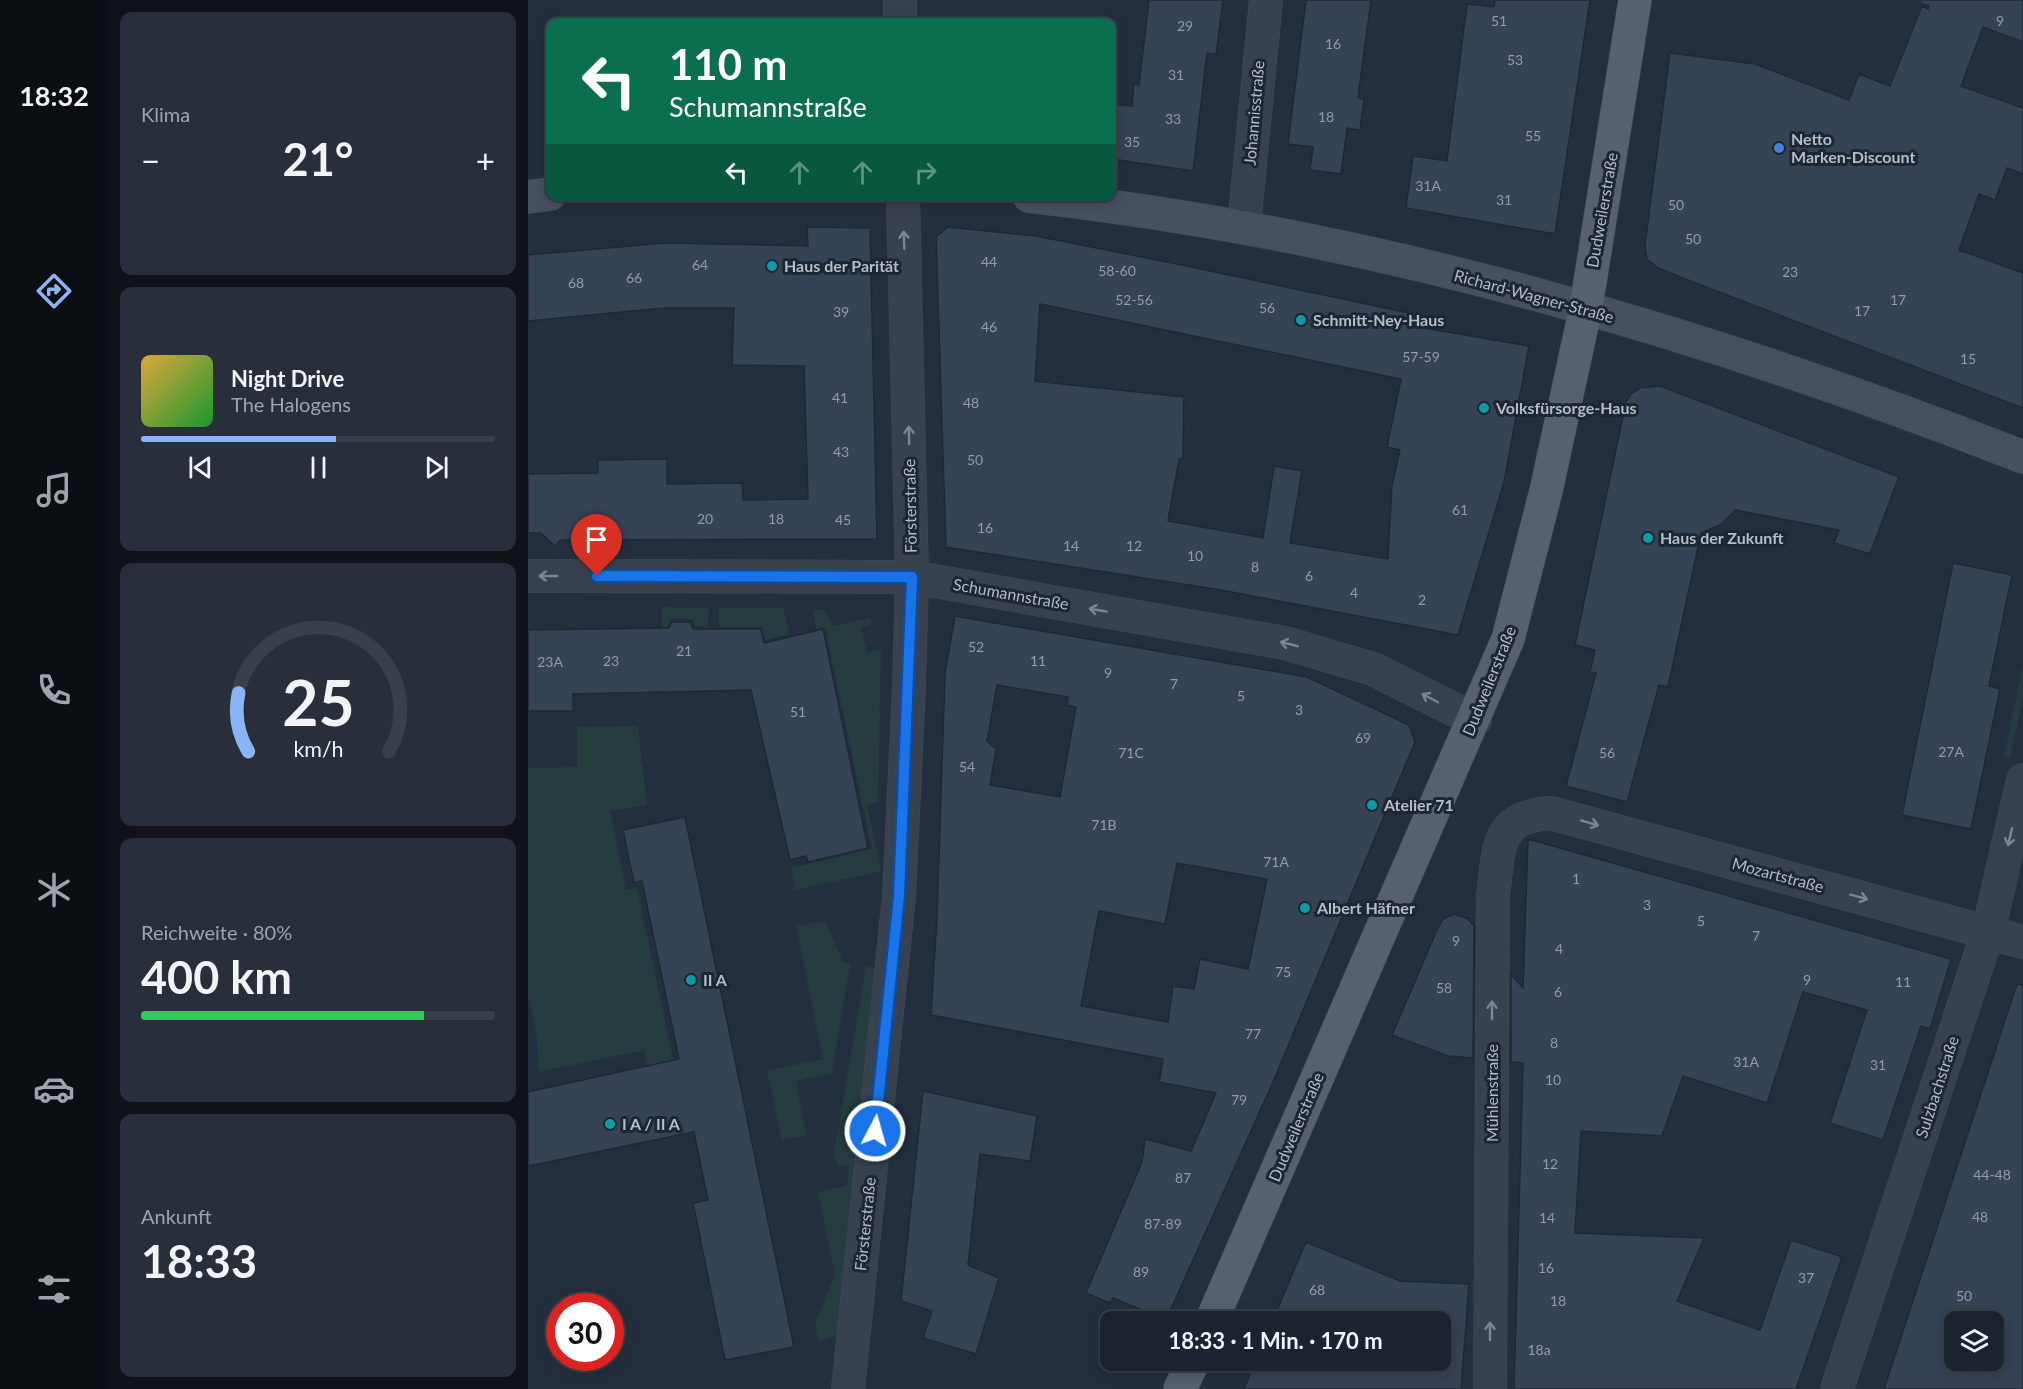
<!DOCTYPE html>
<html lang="de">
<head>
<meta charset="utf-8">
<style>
	body { margin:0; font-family:Lato,sans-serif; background:#282f3a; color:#f1f3f6; height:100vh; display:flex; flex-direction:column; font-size:22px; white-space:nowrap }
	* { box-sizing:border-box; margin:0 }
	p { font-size:20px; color:#a0a4aa }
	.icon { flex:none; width:33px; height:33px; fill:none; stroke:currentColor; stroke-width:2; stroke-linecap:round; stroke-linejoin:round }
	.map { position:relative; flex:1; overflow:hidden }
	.panel { display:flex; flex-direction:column; gap:12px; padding:12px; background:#0f1319; width:420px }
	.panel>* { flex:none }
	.guide { position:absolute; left:18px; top:18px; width:570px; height:183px; border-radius:12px; box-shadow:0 3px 15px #0003,0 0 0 2px #39404a; background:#0b6e4f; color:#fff; overflow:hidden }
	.controls { position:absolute; left:1416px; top:1311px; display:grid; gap:12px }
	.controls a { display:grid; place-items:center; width:60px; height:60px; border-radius:12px; background:#1b232e; box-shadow:0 3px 15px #0003,0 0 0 2px #39404a; font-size:30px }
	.speed { position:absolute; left:18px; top:1293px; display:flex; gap:12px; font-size:30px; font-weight:700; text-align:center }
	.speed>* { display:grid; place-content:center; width:78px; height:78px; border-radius:50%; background:#1b232e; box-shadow:0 3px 15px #0003,0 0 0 2px #39404a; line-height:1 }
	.speed .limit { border:9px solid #d22; background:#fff; color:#111 }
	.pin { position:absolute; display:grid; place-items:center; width:51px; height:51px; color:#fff; margin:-62px -26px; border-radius:50% 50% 50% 0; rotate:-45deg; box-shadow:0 0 6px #0007 }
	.pin .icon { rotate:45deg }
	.me { position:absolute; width:66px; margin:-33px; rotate:6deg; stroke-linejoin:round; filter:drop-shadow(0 0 4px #0008) }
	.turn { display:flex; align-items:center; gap:21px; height:126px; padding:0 24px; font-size:27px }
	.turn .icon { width:78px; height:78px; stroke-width:2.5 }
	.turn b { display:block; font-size:42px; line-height:51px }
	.lanes { display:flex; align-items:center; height:57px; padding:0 24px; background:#0003; justify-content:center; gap:30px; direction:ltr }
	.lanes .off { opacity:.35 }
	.big { font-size:45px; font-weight:700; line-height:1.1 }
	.panel .card { flex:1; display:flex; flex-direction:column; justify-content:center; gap:9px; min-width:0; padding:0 21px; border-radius:12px; background:#282f3a }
	.panel .dial { align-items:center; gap:0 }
	.dial svg { height:156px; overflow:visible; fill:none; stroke:#39404a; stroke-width:7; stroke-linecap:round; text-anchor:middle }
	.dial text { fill:#f1f3f6; stroke:none }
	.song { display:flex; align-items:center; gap:18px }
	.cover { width:72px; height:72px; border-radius:9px; background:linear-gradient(135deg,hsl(40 70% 55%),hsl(130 70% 35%)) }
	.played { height:6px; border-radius:3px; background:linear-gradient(90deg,#8ab4f8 55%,#39404a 55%) }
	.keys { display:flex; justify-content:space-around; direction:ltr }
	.heat { display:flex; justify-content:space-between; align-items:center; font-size:33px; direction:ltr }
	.charge { height:9px; border-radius:4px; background:linear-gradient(90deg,#34c759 80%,#39404a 0) }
	.trip { position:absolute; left:572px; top:1311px; width:351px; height:60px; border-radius:12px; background:#1b232e; box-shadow:0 3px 15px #0003,0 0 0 2px #39404a; font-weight:700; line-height:60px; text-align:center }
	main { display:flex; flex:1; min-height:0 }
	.tab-bar { display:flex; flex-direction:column; width:108px; justify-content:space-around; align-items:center; background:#0b0e12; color:#a0a4aa }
	.tab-bar .icon { width:42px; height:42px }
	.tab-bar .selected { color:#8ab4f8 }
	.tab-bar b { font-size:27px; color:#f1f3f6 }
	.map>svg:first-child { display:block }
</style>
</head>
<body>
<main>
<nav class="tab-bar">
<b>18:32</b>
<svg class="icon selected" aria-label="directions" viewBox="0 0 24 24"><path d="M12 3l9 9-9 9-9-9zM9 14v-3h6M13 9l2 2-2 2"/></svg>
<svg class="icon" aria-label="music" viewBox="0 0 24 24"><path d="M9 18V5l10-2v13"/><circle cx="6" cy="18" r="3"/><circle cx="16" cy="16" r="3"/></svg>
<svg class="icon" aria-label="phone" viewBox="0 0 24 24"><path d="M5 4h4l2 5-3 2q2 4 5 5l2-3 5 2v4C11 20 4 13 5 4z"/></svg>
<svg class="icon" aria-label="climate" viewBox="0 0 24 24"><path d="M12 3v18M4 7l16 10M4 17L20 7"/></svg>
<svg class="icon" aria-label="car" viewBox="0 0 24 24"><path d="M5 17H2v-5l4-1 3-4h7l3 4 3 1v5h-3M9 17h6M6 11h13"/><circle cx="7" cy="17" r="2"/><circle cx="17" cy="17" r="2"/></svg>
<svg class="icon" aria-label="filters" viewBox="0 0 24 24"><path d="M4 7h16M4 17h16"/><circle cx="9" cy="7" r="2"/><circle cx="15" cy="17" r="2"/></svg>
</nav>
<section class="panel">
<div class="card"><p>Klima</p>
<div class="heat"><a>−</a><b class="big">21°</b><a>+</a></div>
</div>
<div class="card">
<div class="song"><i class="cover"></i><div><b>Night Drive</b><p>The Halogens</p></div></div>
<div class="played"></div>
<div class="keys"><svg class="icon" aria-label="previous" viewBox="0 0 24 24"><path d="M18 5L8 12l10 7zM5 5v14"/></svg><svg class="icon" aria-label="pause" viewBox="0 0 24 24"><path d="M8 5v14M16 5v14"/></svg><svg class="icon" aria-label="next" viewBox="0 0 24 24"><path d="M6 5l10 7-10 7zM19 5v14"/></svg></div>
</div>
<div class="card dial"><svg viewBox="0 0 100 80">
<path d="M14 69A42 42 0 1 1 86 69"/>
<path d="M14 69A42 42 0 0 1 9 39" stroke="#8ab4f8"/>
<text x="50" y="56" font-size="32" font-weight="700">25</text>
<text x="50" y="72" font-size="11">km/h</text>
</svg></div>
<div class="card"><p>Reichweite · 80%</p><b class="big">400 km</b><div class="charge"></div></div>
<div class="card"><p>Ankunft</p><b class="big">18:33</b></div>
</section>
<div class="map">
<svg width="1495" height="1389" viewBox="0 0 1495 1389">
	<rect width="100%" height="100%" fill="#242f3e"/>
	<path fill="#263c3f" d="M134,607l47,1 -1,19 -13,-1 -3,-7h-21l-4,8h-5z
		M191,608h64l7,26 -25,6 -3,-13h-43z
		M285,610h11l9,16 37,-8 2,6 -11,3 6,26 14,-3 -3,152 -11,3 14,66 -86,19 -4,-22 81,-19 -47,-222 -9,2z
		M1495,664v33l-13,61 -6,-1z
		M110,726l9,79 -37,6 16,79 11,-2 45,214 -25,5 -13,-57 -106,22 -1,-36 -9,-41v-227l49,-1v-40z
		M297,921l18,41 7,2 -18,109 -36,8 10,54 -24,5 -15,-69 56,-12 -27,-133z
		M338,966l8,2 -17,240 -17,127 -21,6 -4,-18 20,-48 -17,-83 29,-6 2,-21 -11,2 -4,-13z"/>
	<path fill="#364354" stroke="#1f2835" stroke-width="1.5" fill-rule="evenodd" d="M621,0h74l-7,54 -9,-1 -14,118 -81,-12v-55l20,2 2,-22 5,1z
		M778,0h65l-13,98 6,1 -4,31 -13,-2 -6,46 -31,-4 3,-23 -25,-3z
		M967,0h95l-35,234 -149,-26 7,-52 34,5 20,-157 27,3z
		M1392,0h103v42l-40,-15 -22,59 62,22v66l-16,-6 -12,32 -16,-6 -20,56 64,23v135l-330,-126 -35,-14 -11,-9 -2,-14 25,-192 85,11 94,36 10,-26 31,12 32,-80 6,3 1,-3 -9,-3z
		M279,227l63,1 7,311 -316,1 -6,6 -14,-13h-13v-59l70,-1v-13l69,-1v25l75,-1 1,17 65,-1 -4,-133 -72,-1 2,-57h-70l-136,13v-66l137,-12 143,3z
		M420,227l88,9 141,28 237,50 -2,12 117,20 -25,136 -46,153 -237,-45 -275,-43 -10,-310zM512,304l361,75 -14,68 13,3 -8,35 -4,74 -98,-16 12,-72 -28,-5 -11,72 -95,-17 11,-62h4l1,-62 -149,-16z
		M1132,386l239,91 -29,77 -36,-11 5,-13 -103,-20 -16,15 -19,8 -33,154 -9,-2 -32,117 -61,-16 30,-113 -6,-1 5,-22 -20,-5 51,-243 6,-9 8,-5z
		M1425,563l59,12 -23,111 11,3 -29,140 -69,-14z
		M427,616l352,61 102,48 6,17 -142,340 -107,238 -53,-22 -3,5 -24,-10 56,-131 3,-23 46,12 25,-58 -57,-11 4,-23 -232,-44 6,-98 8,-244zM469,685l71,12 -1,8 9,2 -16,90 -70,-12 6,-36 -9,-8zM649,863l90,16 -19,90 -48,-10 -6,30 -21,-3 -5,36 -87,-16 18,-95 66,13z
		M144,622h18l3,7h68l3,14 59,-14 45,219 -60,14 -2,-6 -16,4 -39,-170 -178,4v17h-45v-81l141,-2z
		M157,817l109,530 -69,13 -32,-157 15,-3 -14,-68 -166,34v-74l151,-33 -37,-178 -8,2 -11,-53z
		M1000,839l423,120 -21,70 -9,-3 -38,114 -53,-17 37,-113 -64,-18 -36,111 -84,-27 -21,60 -81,-5 -6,102 129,5 -27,63 83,29 31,-90 51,17 -46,132h-282l9,-326 -12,-1v-88l12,14z
		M926,914l14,5 6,7 -1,132 -25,-2 -56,-21 45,-105 6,-11z
		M1489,984l6,1v404h-139zM1426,1322h40v38h-40z
		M395,1091l114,25 -7,45 -50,-7 -12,111 31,13 -23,76 -53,-16 9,-27 -31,-10z
		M778,1242l94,39 69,3 -8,105h-217l12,-29h184v-38h-168z"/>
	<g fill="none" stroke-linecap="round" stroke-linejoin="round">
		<defs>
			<path id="minor" d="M372,0v22
				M716,226l22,-226
				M0,576l384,1 373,66 88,26 102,51
				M320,1389l51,-493 10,-208 3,-111 -9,-381
				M962,1389l3,-493c6,-45 1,-80 58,-83l472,129
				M1309,1389l151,-457 35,-152"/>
			<path id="secondary" d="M501,196c341,38 675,136 994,261
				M0,197l22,-3"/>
			<path id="primary" d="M683,1322l297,-683 38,-148 40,-184 49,-307
				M652,1389l14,-29"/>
		</defs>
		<use href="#minor" stroke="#414a57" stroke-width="34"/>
		<use href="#secondary" stroke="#414a57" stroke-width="34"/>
		<use href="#primary" stroke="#414a57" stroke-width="34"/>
		<use href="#minor" stroke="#38414e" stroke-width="33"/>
		<use href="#secondary" stroke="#465061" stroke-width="33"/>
		<use href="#primary" stroke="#56606e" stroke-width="33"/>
	</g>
	<defs><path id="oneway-shaft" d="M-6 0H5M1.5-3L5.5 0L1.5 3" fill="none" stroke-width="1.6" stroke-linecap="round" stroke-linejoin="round" transform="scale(1.5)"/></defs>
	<g stroke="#7c8592">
		<use href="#oneway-shaft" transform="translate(376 240) rotate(-92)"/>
		<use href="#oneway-shaft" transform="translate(381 435) rotate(-91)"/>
		<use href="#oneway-shaft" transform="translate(20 576) rotate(180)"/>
		<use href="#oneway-shaft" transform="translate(570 610) rotate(-170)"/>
		<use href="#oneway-shaft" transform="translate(761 644) rotate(-166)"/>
		<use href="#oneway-shaft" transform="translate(902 698) rotate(-152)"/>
		<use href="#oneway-shaft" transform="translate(1062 823) rotate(16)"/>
		<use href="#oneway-shaft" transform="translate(1482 837) rotate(103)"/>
		<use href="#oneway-shaft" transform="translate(1331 897) rotate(15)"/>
		<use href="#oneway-shaft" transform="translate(964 1010) rotate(-90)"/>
		<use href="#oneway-shaft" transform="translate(962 1331) rotate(-90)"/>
	</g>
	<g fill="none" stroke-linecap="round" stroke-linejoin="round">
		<defs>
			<path id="route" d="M69,576l315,1 -13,319 -24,235"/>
		</defs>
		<use href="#route" stroke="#114b97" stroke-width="15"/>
		<use href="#route" stroke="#1a73e8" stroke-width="10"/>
	</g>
	<circle fill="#3f7fe0" stroke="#1d2633" stroke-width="2" cx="1251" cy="148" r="6"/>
	<g fill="#0f9aa8" stroke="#1d2633" stroke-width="2">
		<circle cx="244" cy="266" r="6"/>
		<circle cx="773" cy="320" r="6"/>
		<circle cx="956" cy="408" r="6"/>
		<circle cx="1120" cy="538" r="6"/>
		<circle cx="844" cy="805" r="6"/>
		<circle cx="777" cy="908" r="6"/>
		<circle cx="163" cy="980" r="6"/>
		<circle cx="82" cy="1124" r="6"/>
	</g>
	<g text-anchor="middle" stroke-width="6" stroke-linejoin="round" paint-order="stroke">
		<g font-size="14" fill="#929caa">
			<text x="971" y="26">51</text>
			<text x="1472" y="26">9</text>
			<text x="657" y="31">29</text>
			<text x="805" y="49">16</text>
			<text x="987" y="65">53</text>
			<text x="648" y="80">31</text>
			<text x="798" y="122">18</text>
			<text x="645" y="124">33</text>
			<text x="1005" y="141">55</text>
			<text x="604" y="147">35</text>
			<text x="900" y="191">31A</text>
			<text x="976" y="205">31</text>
			<text x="1148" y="210">50</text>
			<text x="1165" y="244">50</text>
			<text x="461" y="267">44</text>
			<text x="172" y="270">64</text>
			<text x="589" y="276">58-60</text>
			<text x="1262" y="277">23</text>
			<text x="106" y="283">66</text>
			<text x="48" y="288">68</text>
			<text x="606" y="305">52-56</text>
			<text x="1370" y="305">17</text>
			<text x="739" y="313">56</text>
			<text x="1334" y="316">17</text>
			<text x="313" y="317">39</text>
			<text x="461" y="332">46</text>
			<text x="893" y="362">57-59</text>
			<text x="1440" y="364">15</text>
			<text x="312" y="403">41</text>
			<text x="443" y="408">48</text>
			<text x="313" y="457">43</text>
			<text x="447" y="465">50</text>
			<text x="932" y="515">61</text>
			<text x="177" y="524">20</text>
			<text x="248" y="524">18</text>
			<text x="315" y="525">45</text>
			<text x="457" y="533">16</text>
			<text x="543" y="551">14</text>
			<text x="606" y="551">12</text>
			<text x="667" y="561">10</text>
			<text x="727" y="572">8</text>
			<text x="781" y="581">6</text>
			<text x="826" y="598">4</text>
			<text x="894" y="605">2</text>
			<text x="448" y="652">52</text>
			<text x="156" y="656">21</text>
			<text x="83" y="666">23</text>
			<text x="510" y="666">11</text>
			<text x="22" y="667">23A</text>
			<text x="580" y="678">9</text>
			<text x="646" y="689">7</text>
			<text x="713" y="701">5</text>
			<text x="771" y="715">3</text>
			<text x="270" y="717">51</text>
			<text x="835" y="743">69</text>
			<text x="1423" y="757">27A</text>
			<text x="603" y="758">71C</text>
			<text x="1079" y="758">56</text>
			<text x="439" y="772">54</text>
			<text x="576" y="830">71B</text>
			<text x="748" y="867">71A</text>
			<text x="1048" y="884">1</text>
			<text x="1119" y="910">3</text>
			<text x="1173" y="926">5</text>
			<text x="1228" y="941">7</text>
			<text x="928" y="946">9</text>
			<text x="1031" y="954">4</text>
			<text x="755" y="977">75</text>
			<text x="1279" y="985">9</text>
			<text x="1375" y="987">11</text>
			<text x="916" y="993">58</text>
			<text x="1030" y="997">6</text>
			<text x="725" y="1039">77</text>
			<text x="1026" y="1048">8</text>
			<text x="1218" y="1067">31A</text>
			<text x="1350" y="1070">31</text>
			<text x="1025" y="1085">10</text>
			<text x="711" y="1105">79</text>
			<text x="1022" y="1169">12</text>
			<text x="1464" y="1180">44-48</text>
			<text x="655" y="1183">87</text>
			<text x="1452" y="1222">48</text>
			<text x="1019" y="1223">14</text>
			<text x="635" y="1229">87-89</text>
			<text x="1018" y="1273">16</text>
			<text x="613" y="1277">89</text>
			<text x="1278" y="1283">37</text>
			<text x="789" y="1295">68</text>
			<text x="1436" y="1301">50</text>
			<text x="1030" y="1306">18</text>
			<text x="1011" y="1355">18a</text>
		</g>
		<g font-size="16" fill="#b4bcc9" stroke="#1d2633">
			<text transform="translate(726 113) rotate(-85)" y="6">Johannisstraße</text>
			<text transform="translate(1074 210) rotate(-80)" y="6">Dudweilerstraße</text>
			<text transform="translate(1006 296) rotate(15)" y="6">Richard-Wagner-Straße</text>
			<text transform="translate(382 506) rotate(-91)" y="6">Försterstraße</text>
			<text transform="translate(483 594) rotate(10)" y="6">Schumannstraße</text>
			<text transform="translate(961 681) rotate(-68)" y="6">Dudweilerstraße</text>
			<text transform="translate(1250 875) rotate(15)" y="6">Mozartstraße</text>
			<text transform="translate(1409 1087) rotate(-72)" y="6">Sulzbachstraße</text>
			<text transform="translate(964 1093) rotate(-90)" y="6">Mühlenstraße</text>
			<text transform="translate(768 1127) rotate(-67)" y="6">Dudweilerstraße</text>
			<text transform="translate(337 1224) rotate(-84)" y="6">Försterstraße</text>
		</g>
		<g font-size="16" font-weight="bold" fill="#b4bcc9" stroke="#1d2633" text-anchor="start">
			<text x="1263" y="145">Netto<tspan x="1263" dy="18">Marken-Discount</tspan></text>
			<text x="256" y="272">Haus der Parität</text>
			<text x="785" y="326">Schmitt-Ney-Haus</text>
			<text x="968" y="414">Volksfürsorge-Haus</text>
			<text x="1132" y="544">Haus der Zukunft</text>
			<text x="856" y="811">Atelier 71</text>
			<text x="789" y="914">Albert Häfner</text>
			<text x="175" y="986">II A</text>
			<text x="94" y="1130">I A / II A</text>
		</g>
	</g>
</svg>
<div class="controls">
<a><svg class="icon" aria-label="layers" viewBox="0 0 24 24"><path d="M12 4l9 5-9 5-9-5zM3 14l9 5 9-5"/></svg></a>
</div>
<div class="speed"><div class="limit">30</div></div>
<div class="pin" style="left:69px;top:576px;background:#d93025"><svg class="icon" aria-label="arrive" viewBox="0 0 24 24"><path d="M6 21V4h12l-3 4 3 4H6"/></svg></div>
<svg class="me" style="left:347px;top:1131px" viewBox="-20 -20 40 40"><circle r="17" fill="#1a73e8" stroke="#fff" stroke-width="3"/><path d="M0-11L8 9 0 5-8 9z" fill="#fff"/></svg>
<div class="trip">18:33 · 1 Min. · 170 m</div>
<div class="guide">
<div class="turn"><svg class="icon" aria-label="left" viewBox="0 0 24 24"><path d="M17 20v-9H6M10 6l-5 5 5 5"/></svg><div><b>110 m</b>Schumannstraße</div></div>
<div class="lanes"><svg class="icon" aria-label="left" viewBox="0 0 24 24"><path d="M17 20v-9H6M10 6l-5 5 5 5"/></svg><svg class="icon off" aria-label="ahead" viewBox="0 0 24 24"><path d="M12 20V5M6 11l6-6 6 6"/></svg><svg class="icon off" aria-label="ahead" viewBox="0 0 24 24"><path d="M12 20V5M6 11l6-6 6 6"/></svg><svg class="icon off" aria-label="right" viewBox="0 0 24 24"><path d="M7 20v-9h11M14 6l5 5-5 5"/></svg></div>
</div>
</div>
</main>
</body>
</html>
